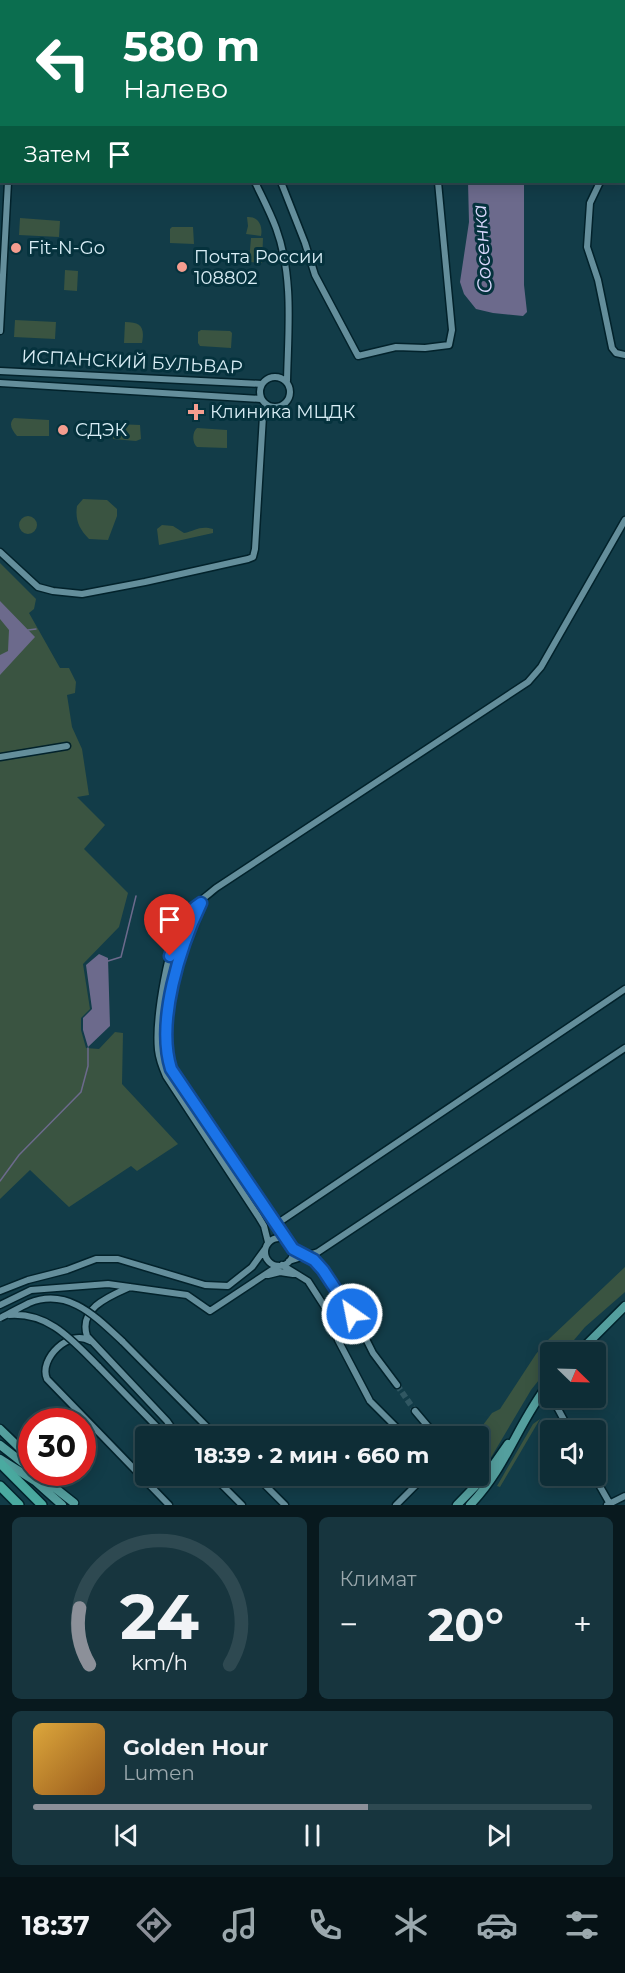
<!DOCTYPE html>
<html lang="ru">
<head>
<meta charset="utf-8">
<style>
	body { margin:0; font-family:Montserrat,sans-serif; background:#17353e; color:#f1f3f6; height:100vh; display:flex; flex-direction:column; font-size:22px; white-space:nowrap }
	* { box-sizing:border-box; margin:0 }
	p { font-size:20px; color:#9ba8ad }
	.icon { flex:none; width:33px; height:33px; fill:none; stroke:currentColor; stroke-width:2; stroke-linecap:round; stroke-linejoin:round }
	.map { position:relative; height:1505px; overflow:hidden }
	.drawer { display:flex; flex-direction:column; gap:12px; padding:12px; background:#08191e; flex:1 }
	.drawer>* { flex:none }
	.banner { position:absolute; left:0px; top:0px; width:626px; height:183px; box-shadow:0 3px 15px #0003,0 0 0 2px #2e4951; background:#0b6e4f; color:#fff; overflow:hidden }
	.needle { width:39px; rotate:113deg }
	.fabs { position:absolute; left:540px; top:1342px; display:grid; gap:12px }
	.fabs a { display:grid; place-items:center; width:66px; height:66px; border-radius:6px; background:#0e2d36; box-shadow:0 3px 15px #0003,0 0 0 2px #2e4951; font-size:30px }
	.speed { position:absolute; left:18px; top:1408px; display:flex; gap:12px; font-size:30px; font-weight:700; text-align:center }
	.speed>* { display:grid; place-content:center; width:78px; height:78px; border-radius:50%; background:#0e2d36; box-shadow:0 3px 15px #0003,0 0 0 2px #2e4951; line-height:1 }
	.speed .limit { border:9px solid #d22; background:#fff; color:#111 }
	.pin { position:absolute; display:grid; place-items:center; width:51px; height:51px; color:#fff; margin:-62px -26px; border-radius:50% 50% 50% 0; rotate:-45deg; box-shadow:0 0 6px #0007 }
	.pin .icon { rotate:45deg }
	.me { position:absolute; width:66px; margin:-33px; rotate:327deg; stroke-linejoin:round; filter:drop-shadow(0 0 4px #0008) }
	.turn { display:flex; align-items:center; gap:21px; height:126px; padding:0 24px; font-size:27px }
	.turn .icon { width:78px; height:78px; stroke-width:2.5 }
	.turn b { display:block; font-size:42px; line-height:51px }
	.then { display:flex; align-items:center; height:57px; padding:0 24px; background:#0003; gap:12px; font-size:22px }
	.big { font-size:45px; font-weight:700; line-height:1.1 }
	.drawer .tile { flex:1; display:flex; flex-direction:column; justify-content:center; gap:9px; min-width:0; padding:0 21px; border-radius:9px; background:#17353e }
	.drawer .dial { align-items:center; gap:0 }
	.dial svg { height:156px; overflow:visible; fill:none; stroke:#2e4951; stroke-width:7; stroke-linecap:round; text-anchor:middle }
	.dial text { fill:#f1f3f6; stroke:none }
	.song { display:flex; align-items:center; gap:18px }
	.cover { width:72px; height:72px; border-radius:9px; background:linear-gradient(135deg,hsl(40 70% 55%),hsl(30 70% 35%)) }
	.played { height:6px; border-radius:3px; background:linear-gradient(90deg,#8c9099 60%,#2e4951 60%) }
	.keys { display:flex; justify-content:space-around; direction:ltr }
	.heat { display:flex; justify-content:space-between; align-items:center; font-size:33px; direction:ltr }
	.drawer .tiles { flex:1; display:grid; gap:12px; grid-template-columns:1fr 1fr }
	.tile:last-child { grid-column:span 2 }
	.trip { position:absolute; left:135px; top:1426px; width:354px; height:60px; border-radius:6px; background:#0e2d36; box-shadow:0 3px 15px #0003,0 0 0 2px #2e4951; font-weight:700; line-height:60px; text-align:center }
	.tabs { display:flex; height:96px; justify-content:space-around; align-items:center; background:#061216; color:#9ba8ad }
	.tabs .icon { width:42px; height:42px }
	.tabs .on { color:#8c9099 }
	.tabs b { font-size:27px; color:#f1f3f6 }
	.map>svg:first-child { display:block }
</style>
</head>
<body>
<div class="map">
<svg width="625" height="1505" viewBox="0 0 625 1505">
	<rect width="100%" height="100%" fill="#123c48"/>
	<path fill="#3a5441" d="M247,217c12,-1 16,10 14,19l-15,-2 2,-8z
		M20,218l40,3 -1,16 -40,-2z
		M172,227h21l1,17 -24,-1v-14z
		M251,238h12l-1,25 -13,-1z
		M65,270l13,1 -1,20 -13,-1z
		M15,320l41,2 -1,17 -41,-2z
		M125,322c16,0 20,5 17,21h-18z
		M201,330l29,1 2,2 -1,15 -31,-2 -2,-3v-11z
		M14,418l35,2v16h-32c-5,-6 -9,-12 -3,-18z
		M116,424l24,1 1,14 -5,2 -23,-2v-13z
		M197,428l30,2v18l-30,-1c-5,-4 -5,-15 0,-19z
		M83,499l24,1 10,9v7l-9,24 -19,-1c-10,-10 -14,-19 -12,-33z
		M19 525a9 9 0 1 1 18 0a9 9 0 1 1-18 0Z
		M162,525l11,1 11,7c11,-2 16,-8 29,-4v4l-54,12 -2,-16z
		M0,563l36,36 -2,10 -5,4 31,55h9l7,14 -1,11 -8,2 5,32 10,22 7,46 -12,2 28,28 -21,24 44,44 -9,34 -36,37 7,45 -9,9v12l5,18 13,1 16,-17 8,1 -1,51 56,60 -41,27 -6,-5 -62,41 -39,-37 -30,29z
		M625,1267v25l-40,35 -22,26h-13v13l-19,24 -48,81 -4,-4 -1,-30h-4l18,-24 8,-4 36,-55 13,-15z
		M540,1419l-40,68 -3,-1 36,-62z"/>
	<path fill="#6c6a8c" d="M468,182h56v103l3,27 -4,4 -30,-3 -17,-4 -12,-15 -4,-12 9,-60z
		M0,601l35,36 -35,38v-20l8,-4 1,-21 -9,-11z
		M99,954l9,4 2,68 -22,21 -5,-17v-12l9,-9 -6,-44z"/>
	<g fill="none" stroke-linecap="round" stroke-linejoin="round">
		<path stroke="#6c6a8c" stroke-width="1.5" d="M28,630l8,-1
			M108,961l13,-4 15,-61
			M0,1181l19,-26 62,-63 7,-26v-18"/>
		<path stroke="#6c6a8c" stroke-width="10" d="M485,2v-2"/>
		<path stroke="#305762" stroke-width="6" stroke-dasharray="6 3" stroke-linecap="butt" d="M397,1385l18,26"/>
		<defs>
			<path id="minor" d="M1,0l1,2
				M195,0v2
				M265,0l4,2
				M225,2v-2
				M624,14h1
				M0,149l2,-3
				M0,160h2
				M255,182c7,15 15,30 21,46 18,49 12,103 11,153
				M281,182l24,61 10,32 43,81 38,-9 29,1 24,-3 3,-15 -14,-148
				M600,182l-10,21 -3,44 11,33 14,68 4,5 9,2
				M0,331l8,-149
				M0,371l262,13
				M260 392a15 15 0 1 1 30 0a15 15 0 1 1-30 0Z
				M0,383l261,16
				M0,552l38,35 15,4 29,3 63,-12 103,-23 5,-2 2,-8 8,-133 5,-10
				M0,757l67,-11
				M200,903c-16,35 -41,115 -33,153 2,12 10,22 16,33l104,151
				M275,1225l350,-236
				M265 1252a14 14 0 1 1 28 0a14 14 0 1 1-28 0Z
				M268,1242l-4,-16 -6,-10 -92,-140c-4,-9 -7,-17 -8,-26 -3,-31 10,-109 27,-135 5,-7 23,-20 31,-27l312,-206 13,-15 84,-147
				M293,1249l21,12 9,9 36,55 14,28 24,32
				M289,1261l29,-9 307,-204
				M282,1265l26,16 20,31 10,28 32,61 36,36
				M268,1275l12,-3 13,2
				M130,1287c-20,9 -52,21 -43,49l80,85 11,16
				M0,1291l28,-11 39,-10 29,-11h22l87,26 23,1 24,-19 13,-18
				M0,1305l31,-15 77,-6 79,11 23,16 68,-45
				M90,1341c-20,-13 -52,18 -43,38l122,126
				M122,1341l95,96
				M98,1366l61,63 11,8
				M552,1398l18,33
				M415,1411l22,26
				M213,1476l29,29
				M256,1476l29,29
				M594,1476l16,28
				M396,1505l29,-29
				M607,1505l18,-9"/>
			<path id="major" d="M578,1353l47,-47
				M0,1429l32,31
				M0,1445l32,25
				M0,1459l35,22 27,24
				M36,1473l38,30
				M457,1505l30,-31 21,-30
				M470,1505c37,-38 48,-83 80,-123"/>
			<path id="highway" d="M0,1463l42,42
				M0,1486l19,19"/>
		</defs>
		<use href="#minor" stroke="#02222b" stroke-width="9"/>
		<use href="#major" stroke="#02222b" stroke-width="11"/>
		<use href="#highway" stroke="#02222b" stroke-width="12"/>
		<use href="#minor" stroke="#648e9b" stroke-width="6"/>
		<use href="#major" stroke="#549f9e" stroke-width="8"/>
		<use href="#highway" stroke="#4aaaa0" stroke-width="9"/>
		<defs>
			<path id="minor-bridge" d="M9,1315c40,-3 63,25 89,51
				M0,1318c10,-5 19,-10 29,-15 39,-16 67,14 93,38"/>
		</defs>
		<use href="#minor-bridge" stroke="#02222b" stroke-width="9" stroke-linecap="butt"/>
		<use href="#minor-bridge" stroke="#648e9b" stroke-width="6"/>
	</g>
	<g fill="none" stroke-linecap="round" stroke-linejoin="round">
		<defs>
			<path id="route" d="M170,956c8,-24 8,-38 31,-53 -21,44 -45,118 -30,166l122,180 21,11 9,10 29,44"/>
		</defs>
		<use href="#route" stroke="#114b97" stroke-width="15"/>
		<use href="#route" stroke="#1a73e8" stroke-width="10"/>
	</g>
	<g fill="#f59d8f" stroke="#05323d" stroke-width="2">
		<circle cx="16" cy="248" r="6"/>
		<circle cx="182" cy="267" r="6"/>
		<path d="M193 403h6v6h6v6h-6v6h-6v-6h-6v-6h6z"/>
		<circle cx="63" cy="430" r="6"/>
	</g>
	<g text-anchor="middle" stroke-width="6" stroke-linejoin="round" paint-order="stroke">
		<g font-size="18" fill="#d8edf5" stroke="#05323d" text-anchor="start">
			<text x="28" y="254">Fit-N-Go</text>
			<text x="194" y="263">Почта России<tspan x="194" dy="21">108802</tspan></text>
			<text x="210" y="418">Клиника МЦДК</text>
			<text x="75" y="436">СДЭК</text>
		</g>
		<g font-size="18" fill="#d8edf5" stroke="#05323d">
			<text transform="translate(132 362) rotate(3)" y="6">ИСПАНСКИЙ БУЛЬВАР</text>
		</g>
		<g font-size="20" font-style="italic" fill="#d9d7fc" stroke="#05323d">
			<text transform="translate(482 249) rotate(-94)" y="7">Сосенка</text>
		</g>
	</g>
</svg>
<div class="fabs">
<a><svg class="needle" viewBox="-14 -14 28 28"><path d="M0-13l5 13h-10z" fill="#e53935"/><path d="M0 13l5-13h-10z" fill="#9ba8ad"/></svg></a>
<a><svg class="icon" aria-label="sound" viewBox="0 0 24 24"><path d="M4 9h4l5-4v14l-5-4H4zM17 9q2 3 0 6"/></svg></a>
</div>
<div class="speed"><div class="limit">30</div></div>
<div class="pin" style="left:170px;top:956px;background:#d93025"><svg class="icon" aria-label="arrive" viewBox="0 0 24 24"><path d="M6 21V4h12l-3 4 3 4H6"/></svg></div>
<svg class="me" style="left:352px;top:1314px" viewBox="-20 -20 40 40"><circle r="17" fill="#1a73e8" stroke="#fff" stroke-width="3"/><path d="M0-11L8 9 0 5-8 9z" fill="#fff"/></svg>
<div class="trip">18:39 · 2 мин · 660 m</div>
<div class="banner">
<div class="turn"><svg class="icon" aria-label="left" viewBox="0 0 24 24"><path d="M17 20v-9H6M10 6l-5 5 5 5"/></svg><div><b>580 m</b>Налево</div></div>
<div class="then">Затем<svg class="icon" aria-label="arrive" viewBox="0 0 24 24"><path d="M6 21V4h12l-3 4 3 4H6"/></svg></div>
</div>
</div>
<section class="drawer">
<div class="tiles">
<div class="tile dial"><svg viewBox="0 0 100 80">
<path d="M14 69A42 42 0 1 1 86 69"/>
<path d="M14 69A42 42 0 0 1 9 40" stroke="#8c9099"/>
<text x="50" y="56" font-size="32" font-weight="700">24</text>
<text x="50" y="72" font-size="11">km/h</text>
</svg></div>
<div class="tile"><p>Климат</p>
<div class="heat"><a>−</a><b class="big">20°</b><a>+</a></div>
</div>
<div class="tile">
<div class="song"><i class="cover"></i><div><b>Golden Hour</b><p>Lumen</p></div></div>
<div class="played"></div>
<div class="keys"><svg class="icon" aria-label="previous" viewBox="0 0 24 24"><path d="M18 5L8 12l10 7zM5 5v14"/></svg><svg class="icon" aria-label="pause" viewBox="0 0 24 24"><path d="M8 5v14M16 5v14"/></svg><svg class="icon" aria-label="next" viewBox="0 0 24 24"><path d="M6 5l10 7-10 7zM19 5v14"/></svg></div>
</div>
</div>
</section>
<nav class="tabs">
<b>18:37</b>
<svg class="icon on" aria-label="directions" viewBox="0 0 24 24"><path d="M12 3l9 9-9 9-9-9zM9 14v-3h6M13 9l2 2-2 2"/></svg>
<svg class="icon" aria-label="music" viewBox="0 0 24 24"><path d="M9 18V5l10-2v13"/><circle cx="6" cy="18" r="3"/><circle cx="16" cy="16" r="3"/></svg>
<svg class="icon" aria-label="phone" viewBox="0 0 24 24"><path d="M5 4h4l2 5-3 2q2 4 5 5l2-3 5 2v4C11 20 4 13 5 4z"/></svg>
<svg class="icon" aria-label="climate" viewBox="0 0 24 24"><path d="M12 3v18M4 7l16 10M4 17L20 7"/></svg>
<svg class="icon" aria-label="car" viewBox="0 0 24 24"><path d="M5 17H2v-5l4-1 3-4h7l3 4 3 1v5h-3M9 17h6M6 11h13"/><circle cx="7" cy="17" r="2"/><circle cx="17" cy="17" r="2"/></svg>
<svg class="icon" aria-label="filters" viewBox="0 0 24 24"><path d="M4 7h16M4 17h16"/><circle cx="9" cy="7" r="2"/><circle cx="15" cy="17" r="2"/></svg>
</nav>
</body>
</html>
